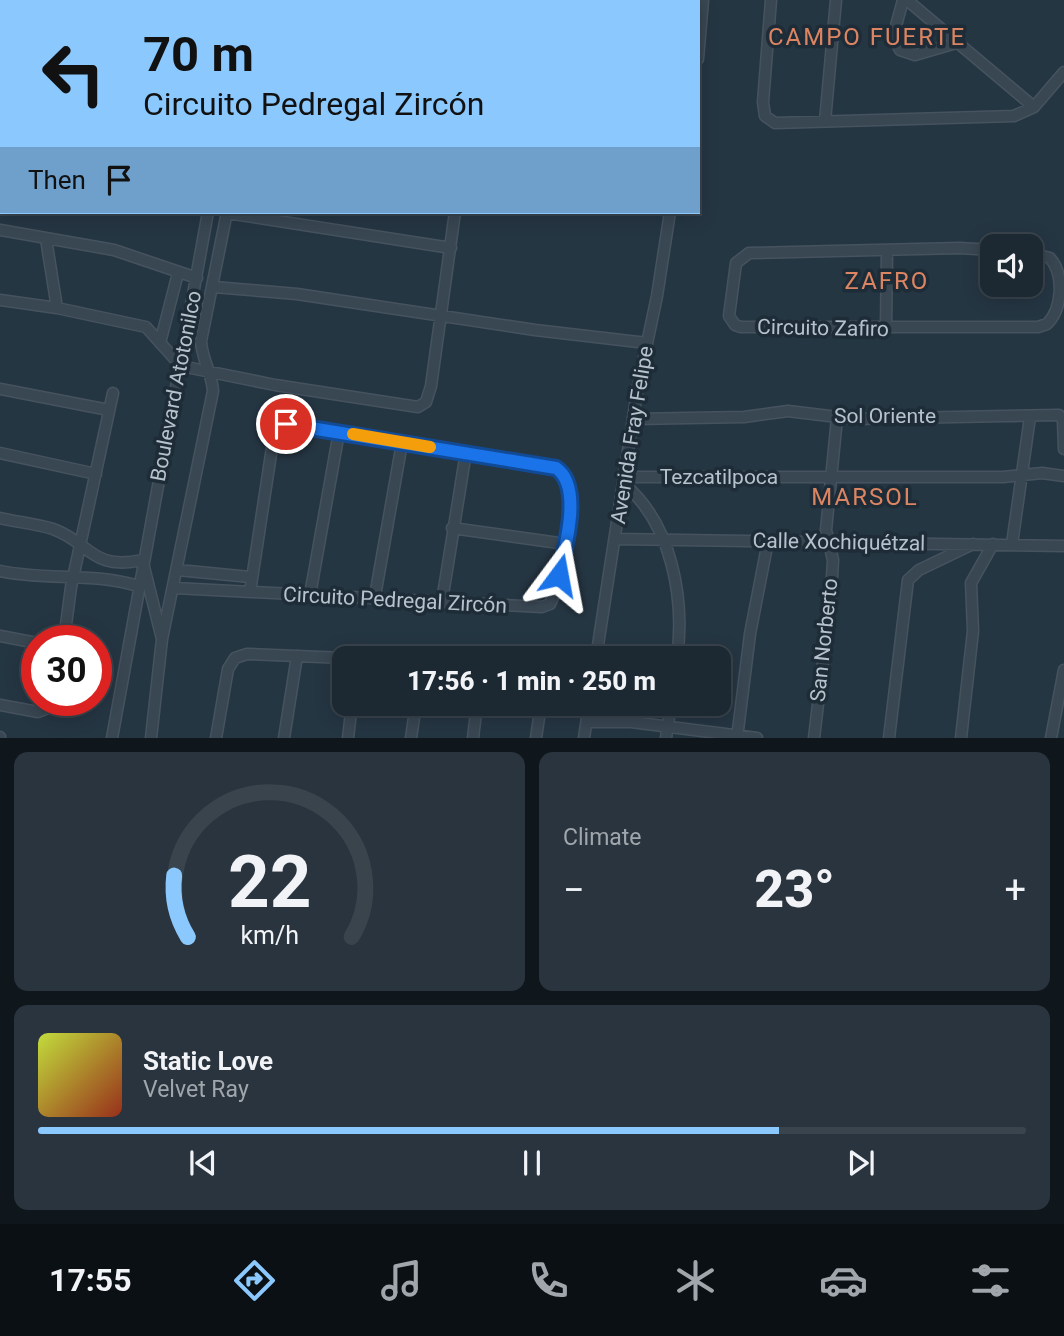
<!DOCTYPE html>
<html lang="en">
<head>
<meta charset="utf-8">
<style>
	body { margin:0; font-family:Roboto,sans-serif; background:#29343e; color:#f1f3f6; height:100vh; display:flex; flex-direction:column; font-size:26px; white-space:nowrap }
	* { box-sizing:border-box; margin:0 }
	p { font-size:23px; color:#a0a6ac }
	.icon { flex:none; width:38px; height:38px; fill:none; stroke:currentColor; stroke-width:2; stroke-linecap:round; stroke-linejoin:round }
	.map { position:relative; height:738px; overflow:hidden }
	.side { display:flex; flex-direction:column; gap:14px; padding:14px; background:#0f161c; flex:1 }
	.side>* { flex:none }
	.guide { position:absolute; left:0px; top:0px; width:700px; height:214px; box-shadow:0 4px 18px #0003,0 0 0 2px #3a444d; background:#8ac8fe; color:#111; overflow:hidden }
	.buttons { position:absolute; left:980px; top:234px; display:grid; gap:14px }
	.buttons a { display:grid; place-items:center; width:63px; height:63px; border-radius:14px; background:#1c2832; box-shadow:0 4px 18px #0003,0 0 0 2px #3a444d; font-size:35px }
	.speed { position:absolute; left:21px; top:625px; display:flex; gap:14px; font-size:35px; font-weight:700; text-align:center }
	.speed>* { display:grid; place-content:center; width:91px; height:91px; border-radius:50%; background:#1c2832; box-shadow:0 4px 18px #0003,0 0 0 2px #3a444d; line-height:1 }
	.speed .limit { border:10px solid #d22; background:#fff; color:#111 }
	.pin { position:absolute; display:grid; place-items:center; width:60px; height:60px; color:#fff; margin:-30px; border:4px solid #fff; border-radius:50%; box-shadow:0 2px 7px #0007 }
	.me { position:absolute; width:77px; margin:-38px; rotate:13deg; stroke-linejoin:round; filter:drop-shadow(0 0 5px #0008) }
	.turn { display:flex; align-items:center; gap:24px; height:147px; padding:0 28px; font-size:32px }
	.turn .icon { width:91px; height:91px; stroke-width:2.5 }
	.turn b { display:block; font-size:49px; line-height:60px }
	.then { display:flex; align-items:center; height:66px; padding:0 28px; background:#0003; gap:14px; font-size:26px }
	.big { font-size:52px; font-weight:800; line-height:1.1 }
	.side .card { flex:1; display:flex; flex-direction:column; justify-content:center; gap:10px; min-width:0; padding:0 24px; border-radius:14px; background:#29343e }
	.side .dial { align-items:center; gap:0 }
	.dial svg { height:182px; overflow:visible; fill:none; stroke:#3a444d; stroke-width:7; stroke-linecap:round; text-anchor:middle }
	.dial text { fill:#f1f3f6; stroke:none }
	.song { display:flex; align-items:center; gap:21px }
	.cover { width:84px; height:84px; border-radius:10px; background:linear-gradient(135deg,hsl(70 70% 55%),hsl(10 70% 35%)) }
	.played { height:7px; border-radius:4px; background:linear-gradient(90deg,#8ac8fe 75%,#3a444d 75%) }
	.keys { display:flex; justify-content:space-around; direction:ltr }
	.heat { display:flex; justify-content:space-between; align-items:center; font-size:38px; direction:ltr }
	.side .tiles { flex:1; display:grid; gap:14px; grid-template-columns:1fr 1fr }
	.card:last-child { grid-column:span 2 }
	.trip { position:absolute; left:332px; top:646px; width:399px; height:70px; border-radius:14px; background:#1c2832; box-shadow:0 4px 18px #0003,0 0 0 2px #3a444d; font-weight:800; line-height:70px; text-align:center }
	.menu { display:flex; height:112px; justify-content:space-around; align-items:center; background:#0b1014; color:#a0a6ac }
	.menu .icon { width:49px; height:49px }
	.menu .current { color:#8ac8fe }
	.menu b { font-size:32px; color:#f1f3f6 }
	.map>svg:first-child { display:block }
</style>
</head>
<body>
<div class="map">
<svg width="1064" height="738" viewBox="0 0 1064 738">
	<rect width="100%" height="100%" fill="#253643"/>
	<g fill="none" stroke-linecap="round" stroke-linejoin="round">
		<path stroke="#172f42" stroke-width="3.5" d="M52,2l7,-2
			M0,15l2,-1"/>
		<defs>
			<path id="street" d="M211,0v2
				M385,0l5,2
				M454,0l1,2
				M771,0l-8,102 2,14 10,7 239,-7 20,-9 30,-35
				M903,0l-10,37 7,13 15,5 41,-12
				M907,0l127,107
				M321,2l4,-2
				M587,2l8,-2
				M653,2v-2
				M687,2v-2
				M698,59l5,-59
				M825,121l11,-121
				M227,213l224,35
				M0,230l114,20 83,28
				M46,239l11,69
				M992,250l-32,-2 -211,5 -13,10 -7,53 6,9 6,2h297l9,-3c16,-16 17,-50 3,-66l-19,-5
				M214,287l83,7 238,36 112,13
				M0,300l57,8 89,19 35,39 94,19 143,22 8,-5 5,-16 24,-174
				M886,329l1,-79
				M160,343l18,-70
				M0,389l109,21
				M633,419l111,-2 44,-6 66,8 205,-4 4,5 1,29
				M0,453l96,21
				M625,477h378l39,-4 22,3
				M624,484c48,40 61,115 53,174
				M0,518c17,4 37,6 53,11 37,13 38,42 89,31
				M452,528l114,16
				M615,539l449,7
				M1012,544l18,-127
				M144,567l18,72 -11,99
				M178,570l72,7
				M0,571c47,10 92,1 138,15
				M175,588l367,19 8,-3c12,-24 27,-96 19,-120 -3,-10 -10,-15 -20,-18l-263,-42 -9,8 -4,9 -23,151
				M310,595l29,-163
				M375,596l27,-153
				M442,601l24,-149
				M0,636l37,7
				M162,639l51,-248c-1,-18 -11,-31 -12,-50l26,-129
				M64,640l7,-53 42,-194
				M596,658l42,-272 19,-90 13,-84
				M0,705l38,7 10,-4 4,-8
				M587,722h44l126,16
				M0,737v1
				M112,738l96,-526
				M216,738l12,-69 7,-11 12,-4 98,4
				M284,738l13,-82
				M348,738l4,-34
				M411,738l5,-34
				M473,738l4,-34
				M536,738l5,-34
				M584,738l5,-34
				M666,738l5,-34
				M737,738l13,-104 18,-93
				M814,738l17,-144 2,-34 -7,-30 11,-112
				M889,738l19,-158 11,-10 54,-26
				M961,738l12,-107 -2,-48 22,-39
				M1051,738l13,-68"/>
		</defs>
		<use href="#street" stroke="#46535f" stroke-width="13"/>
		<use href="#street" stroke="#394753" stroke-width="10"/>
	</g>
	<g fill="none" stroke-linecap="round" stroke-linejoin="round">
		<defs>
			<path id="route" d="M286,424l270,44c27,18 9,80 3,107"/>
		</defs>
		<use href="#route" stroke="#114b97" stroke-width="18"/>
		<use href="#route" stroke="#1a73e8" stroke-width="12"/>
		<path stroke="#f59e0b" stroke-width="12" d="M353,434l77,13"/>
	</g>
	<g text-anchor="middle" stroke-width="7" stroke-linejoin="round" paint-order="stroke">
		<g font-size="21" fill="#b6c2cc" stroke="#1e2c38">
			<text transform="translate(823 328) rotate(1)" y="7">Circuito Zafiro</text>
			<text transform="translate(176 386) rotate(-79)" y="7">Boulevard Atotonilco</text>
			<text x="885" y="423">Sol Oriente</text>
			<text transform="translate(632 435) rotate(-81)" y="7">Avenida Fray Felipe</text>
			<text x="719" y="484">Tezcatilpoca</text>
			<text transform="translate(839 542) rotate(1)" y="7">Calle Xochiquétzal</text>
			<text transform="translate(395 600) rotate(3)" y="7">Circuito Pedregal Zircón</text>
			<text transform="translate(824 640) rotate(-84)" y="7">San Norberto</text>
		</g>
		<g font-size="24" letter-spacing="2" fill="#dc8562" stroke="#1e2c38">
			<text x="867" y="45">CAMPO FUERTE</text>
			<text x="887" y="289">ZAFRO</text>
			<text x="865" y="505">MARSOL</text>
		</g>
	</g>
</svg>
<div class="buttons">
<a><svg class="icon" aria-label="sound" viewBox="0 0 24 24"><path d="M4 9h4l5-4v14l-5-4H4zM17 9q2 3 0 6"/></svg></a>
</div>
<div class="speed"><div class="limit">30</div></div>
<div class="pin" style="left:286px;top:424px;background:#d93025"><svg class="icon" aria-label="arrive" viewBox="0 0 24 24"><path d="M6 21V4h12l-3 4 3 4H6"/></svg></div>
<svg class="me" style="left:559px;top:575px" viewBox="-20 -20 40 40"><path d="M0-17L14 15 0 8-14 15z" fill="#1a73e8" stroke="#fff" stroke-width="4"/></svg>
<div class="trip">17:56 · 1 min · 250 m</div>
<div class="guide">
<div class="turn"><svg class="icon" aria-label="left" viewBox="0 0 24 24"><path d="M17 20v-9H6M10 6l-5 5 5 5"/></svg><div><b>70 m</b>Circuito Pedregal Zircón</div></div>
<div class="then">Then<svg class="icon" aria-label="arrive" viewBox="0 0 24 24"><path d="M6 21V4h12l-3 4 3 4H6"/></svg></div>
</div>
</div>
<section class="side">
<div class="tiles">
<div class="card dial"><svg viewBox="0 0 100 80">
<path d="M14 69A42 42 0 1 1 86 69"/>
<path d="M14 69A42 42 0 0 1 8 42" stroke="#8ac8fe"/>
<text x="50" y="56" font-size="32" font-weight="700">22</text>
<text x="50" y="72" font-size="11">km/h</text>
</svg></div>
<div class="card"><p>Climate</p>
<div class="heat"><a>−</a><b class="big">23°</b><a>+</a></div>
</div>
<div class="card">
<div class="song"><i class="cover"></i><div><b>Static Love</b><p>Velvet Ray</p></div></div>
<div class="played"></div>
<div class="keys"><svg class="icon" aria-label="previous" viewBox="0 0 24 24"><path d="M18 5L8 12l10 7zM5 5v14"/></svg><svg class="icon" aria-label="pause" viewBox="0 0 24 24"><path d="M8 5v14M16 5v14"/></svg><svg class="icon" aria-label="next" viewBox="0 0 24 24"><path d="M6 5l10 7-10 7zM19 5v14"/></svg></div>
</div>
</div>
</section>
<nav class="menu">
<b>17:55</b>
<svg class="icon current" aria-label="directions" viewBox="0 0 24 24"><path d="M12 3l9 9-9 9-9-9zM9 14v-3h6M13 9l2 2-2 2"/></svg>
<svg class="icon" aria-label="music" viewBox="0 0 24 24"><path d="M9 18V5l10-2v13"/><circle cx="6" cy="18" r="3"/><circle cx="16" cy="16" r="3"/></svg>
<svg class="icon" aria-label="phone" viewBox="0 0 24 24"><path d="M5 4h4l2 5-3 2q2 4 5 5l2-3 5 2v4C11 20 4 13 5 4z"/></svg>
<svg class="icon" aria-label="climate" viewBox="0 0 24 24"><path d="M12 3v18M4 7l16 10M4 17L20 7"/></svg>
<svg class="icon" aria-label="car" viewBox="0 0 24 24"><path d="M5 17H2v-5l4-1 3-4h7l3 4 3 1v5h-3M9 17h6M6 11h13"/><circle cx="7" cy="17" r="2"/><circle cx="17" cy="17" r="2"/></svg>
<svg class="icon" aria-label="filters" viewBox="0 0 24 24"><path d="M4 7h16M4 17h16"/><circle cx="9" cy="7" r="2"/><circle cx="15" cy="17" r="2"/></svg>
</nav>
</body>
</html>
